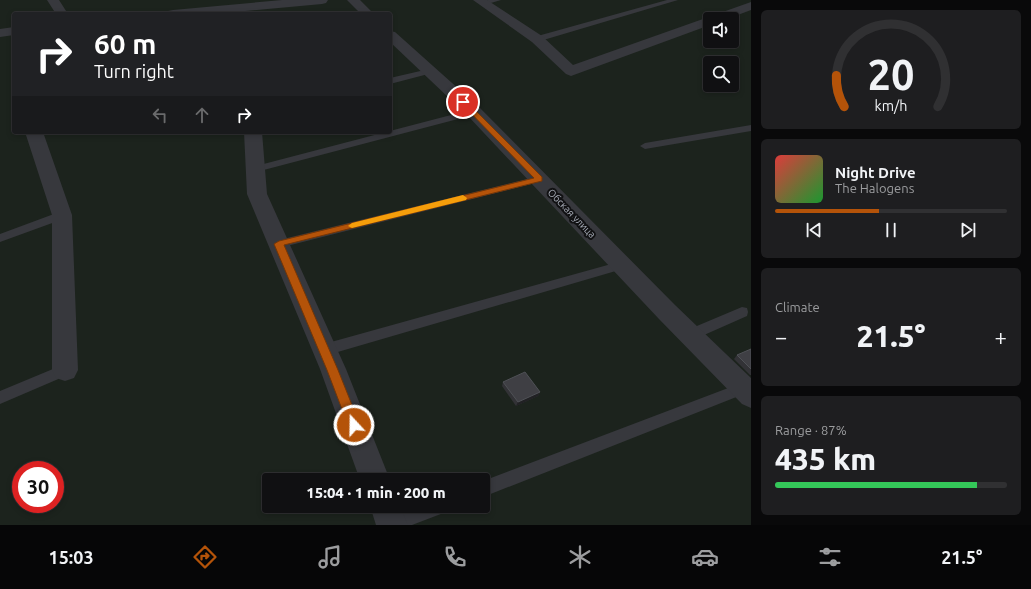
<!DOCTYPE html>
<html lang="en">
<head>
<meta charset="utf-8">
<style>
	body { margin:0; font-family:Ubuntu,sans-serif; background:#1e1e20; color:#f1f3f6; height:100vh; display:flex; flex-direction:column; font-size:15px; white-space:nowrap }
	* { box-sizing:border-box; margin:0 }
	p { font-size:13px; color:#9c9d9f }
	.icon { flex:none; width:22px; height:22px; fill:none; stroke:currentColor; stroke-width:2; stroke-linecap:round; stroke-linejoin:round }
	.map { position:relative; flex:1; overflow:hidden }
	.sheet { display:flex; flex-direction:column; gap:10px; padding:10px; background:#09090a; width:280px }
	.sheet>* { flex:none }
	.top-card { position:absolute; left:12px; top:12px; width:380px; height:122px; border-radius:4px; box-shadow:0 2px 6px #0003,0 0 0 1px #303032; background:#202124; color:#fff; overflow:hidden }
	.tools { position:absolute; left:703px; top:12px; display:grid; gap:8px }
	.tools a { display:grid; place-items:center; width:36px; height:36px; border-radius:4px; background:#101012; box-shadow:0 2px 6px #0003,0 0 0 1px #303032; font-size:20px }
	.speed { position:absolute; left:12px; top:461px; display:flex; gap:8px; font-size:20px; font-weight:700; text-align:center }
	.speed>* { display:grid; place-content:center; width:52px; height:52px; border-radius:50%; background:#101012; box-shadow:0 2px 6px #0003,0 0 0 1px #303032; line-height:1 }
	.speed .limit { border:6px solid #d22; background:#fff; color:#111 }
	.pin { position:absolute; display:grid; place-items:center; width:34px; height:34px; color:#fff; margin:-17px; border:2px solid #fff; border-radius:50%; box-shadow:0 1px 4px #0007 }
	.me { position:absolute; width:44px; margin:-22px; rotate:339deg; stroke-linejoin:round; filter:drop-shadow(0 0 3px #0008) }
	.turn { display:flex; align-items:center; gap:14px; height:84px; padding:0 16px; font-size:18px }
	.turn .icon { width:52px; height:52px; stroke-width:2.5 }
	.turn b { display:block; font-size:28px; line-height:34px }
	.lanes { display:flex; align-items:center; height:38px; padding:0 16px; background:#0003; justify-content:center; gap:20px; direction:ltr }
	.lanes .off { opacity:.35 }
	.big { font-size:30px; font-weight:800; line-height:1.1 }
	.sheet .card { flex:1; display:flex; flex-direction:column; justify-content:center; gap:6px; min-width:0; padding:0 14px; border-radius:6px; background:#1e1e20 }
	.sheet .dial { align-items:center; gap:0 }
	.dial svg { height:104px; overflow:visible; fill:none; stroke:#303032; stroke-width:7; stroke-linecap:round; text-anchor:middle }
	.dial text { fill:#f1f3f6; stroke:none }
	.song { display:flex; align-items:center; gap:12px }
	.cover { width:48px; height:48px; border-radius:6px; background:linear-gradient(135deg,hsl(0 70% 55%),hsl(130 70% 35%)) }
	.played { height:4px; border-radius:2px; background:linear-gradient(90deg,#b45309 45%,#303032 45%) }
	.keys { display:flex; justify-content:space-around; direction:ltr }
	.heat { display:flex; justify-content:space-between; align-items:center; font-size:22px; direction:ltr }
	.charge { height:6px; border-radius:3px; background:linear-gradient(90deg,#34c759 87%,#303032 0) }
	.trip { position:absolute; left:262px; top:473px; width:228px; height:40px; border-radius:4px; background:#101012; box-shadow:0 2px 6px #0003,0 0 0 1px #303032; font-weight:800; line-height:40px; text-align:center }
	.tab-bar { display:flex; height:64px; justify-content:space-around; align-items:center; background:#060607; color:#9c9d9f }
	.tab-bar .icon { width:28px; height:28px }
	.tab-bar .selected { color:#b45309 }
	.tab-bar b { font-size:18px; color:#f1f3f6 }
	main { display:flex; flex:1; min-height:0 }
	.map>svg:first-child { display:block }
</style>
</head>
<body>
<main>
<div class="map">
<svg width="751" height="525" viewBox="0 0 751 525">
	<rect width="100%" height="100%" fill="#161618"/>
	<path fill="#1c231d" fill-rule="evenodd" d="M0,0h751v525h-751zM14,14h376v118h-376zM710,19h22v22h-22zM710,63h22v22h-22zM21,470h34v34h-34zM269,480h214v26h-214z"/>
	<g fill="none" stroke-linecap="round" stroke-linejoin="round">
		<path fill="#37383d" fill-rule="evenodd" d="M488,0h13l-17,5 -3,-2z
			M667,0h11l-138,41h-6l-1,-2 1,-2z
			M429,69h3v4l-42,11v-6z
			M474,109l5,3 -2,2 -221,58 -5,-3 1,-2z
			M751,125v6l-106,18 -5,-3 5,-3z
			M539,176l5,3 -1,2 -264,67 -4,-1 -2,-3 2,-3 4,-1z
			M62,211l4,1 2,3 -2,3 -66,24v-8z
			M622,261l4,1 2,3 -2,3 -302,88 -5,-2 -2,-4 2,-4 5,-2z
			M742,307l5,1 1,4 -1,4 -52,23 -5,1 -5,-1 -2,-4 2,-4z
			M65,364l5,2 2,4 -2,4 -70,30v-13z
			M744,382l5,2 2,3 -2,5 -266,105v-16z
			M417,506h31l-2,6 -34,13h-28l2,-7z"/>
		<path fill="#37383d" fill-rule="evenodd" d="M47,0h12l9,14h-12z
			M282,0h46l-2,3 -4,1 -108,10h-47l1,-3 5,-1z
			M347,0h13l14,14h-13z
			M473,0h14l55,36 31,29 178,-63v8l-24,9h-17v6l-139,51 -5,-2 -34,-32z
			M14,27v8l-14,2v-8z
			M390,31l5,1 85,76 195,197 76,73v30l-9,-4 -83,-85 -191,-203 -78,-74z
			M25,132h18l29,83 6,155 -4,8 -9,3 -9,-3 -4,-8v-155z
			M244,132h18l5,62 79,175 44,111h-30l-40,-111 -73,-175z
			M370,506h30l8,19h-32z"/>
	</g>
	<path fill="#323236" d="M751,349v26h-1l-16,-16 3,-4z
		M503,382l37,10 -2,4 -22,10 -14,-20z"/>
	<path fill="#212124" d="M540,392l-2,4 -22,10 2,-4z"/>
	<path fill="#3f3f44" stroke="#4f5156" d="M751,349v20l-14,-14z
		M525,372l15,20 -22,10 -15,-20z"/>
	<path fill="#b45309" stroke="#753606" d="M461,100h4l77,77v4l-258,64 54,125 22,55 -2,3 -4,2 -4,-2 -2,-3 -21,-55 -53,-126 5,-3 255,-63 -73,-75z"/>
	<path fill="#f59e0b" d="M463,195l4,3 -1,2 -114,28 -4,-2 4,-3z"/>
	<g text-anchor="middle" stroke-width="4" stroke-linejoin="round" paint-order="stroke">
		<g font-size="10" fill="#a8adb8" stroke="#111113">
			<text transform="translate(572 213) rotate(46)" y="4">Обская улица</text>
		</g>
	</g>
</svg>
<div class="tools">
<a><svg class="icon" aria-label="sound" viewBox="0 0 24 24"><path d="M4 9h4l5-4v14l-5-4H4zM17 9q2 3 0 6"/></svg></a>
<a><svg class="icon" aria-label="search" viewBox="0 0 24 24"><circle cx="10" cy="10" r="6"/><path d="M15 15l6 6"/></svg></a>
</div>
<div class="speed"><div class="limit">30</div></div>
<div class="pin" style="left:463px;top:102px;background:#d93025"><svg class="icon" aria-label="arrive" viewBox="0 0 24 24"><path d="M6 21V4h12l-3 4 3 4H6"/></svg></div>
<svg class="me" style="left:354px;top:425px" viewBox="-20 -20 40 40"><circle r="17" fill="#b45309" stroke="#fff" stroke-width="3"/><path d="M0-11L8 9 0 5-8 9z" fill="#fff"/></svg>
<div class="trip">15:04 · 1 min · 200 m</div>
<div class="top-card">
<div class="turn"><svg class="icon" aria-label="right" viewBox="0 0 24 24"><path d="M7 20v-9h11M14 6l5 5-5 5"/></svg><div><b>60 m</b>Turn right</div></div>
<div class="lanes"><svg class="icon off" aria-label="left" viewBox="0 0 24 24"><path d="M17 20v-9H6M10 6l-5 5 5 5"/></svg><svg class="icon off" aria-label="ahead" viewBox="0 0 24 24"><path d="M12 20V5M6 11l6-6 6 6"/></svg><svg class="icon" aria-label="right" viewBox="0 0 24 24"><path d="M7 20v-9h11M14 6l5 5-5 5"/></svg></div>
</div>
</div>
<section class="sheet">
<div class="card dial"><svg viewBox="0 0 100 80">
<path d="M14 69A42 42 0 1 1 86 69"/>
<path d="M14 69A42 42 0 0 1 8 45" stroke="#b45309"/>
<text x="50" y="56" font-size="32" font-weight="700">20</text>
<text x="50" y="72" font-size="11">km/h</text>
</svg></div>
<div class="card">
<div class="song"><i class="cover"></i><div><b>Night Drive</b><p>The Halogens</p></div></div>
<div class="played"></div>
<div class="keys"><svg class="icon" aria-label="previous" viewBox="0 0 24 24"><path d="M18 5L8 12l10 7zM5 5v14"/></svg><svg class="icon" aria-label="pause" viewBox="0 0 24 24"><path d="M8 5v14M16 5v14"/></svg><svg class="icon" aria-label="next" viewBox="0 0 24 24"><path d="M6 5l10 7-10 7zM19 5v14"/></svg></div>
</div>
<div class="card"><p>Climate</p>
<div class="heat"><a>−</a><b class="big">21.5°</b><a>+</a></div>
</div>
<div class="card"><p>Range · 87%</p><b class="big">435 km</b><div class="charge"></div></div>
</section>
</main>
<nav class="tab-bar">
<b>15:03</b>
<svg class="icon selected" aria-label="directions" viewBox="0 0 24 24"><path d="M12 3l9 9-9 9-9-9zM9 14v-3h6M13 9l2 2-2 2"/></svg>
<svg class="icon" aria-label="music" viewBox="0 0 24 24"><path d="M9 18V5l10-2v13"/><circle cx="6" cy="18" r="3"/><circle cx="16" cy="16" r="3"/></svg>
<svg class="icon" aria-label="phone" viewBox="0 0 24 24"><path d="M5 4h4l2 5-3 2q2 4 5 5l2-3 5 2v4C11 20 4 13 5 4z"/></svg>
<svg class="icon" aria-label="climate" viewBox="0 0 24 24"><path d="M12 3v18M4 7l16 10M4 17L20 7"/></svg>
<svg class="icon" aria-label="car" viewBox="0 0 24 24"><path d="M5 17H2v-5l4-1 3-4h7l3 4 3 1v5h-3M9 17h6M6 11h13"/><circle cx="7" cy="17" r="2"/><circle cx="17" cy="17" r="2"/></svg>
<svg class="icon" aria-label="filters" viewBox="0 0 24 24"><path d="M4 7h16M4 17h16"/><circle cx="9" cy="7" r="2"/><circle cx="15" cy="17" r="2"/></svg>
<b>21.5°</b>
</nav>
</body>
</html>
